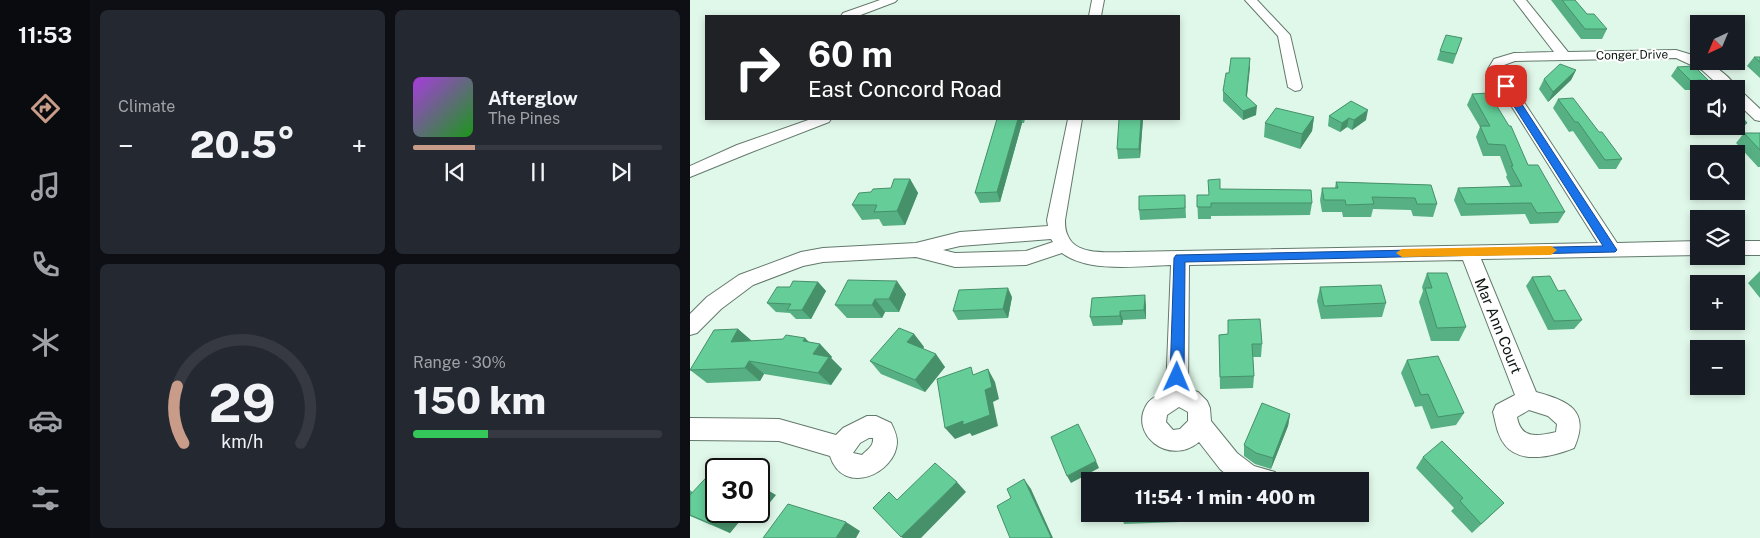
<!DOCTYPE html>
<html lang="en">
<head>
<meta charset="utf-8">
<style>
	body { margin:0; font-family:"Public Sans",sans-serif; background:#242831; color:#f1f3f6; height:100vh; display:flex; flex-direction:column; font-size:19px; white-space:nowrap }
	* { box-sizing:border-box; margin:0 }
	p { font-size:16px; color:#9ea1a6 }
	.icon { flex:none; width:28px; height:28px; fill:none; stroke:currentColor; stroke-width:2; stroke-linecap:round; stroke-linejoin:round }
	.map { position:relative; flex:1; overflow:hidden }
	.drawer { display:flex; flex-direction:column; gap:10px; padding:10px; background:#0d0f14; width:600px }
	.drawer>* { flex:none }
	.top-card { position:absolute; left:15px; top:15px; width:475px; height:105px; border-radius:0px; box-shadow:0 2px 8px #0003; background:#202124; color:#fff; overflow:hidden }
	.needle { width:32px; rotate:224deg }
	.tools { position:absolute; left:1000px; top:15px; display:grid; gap:10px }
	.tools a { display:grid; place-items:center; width:55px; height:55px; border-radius:0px; background:#171b24; box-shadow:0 2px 8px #0003; font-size:25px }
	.speed { position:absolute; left:15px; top:458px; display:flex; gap:10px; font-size:25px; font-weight:700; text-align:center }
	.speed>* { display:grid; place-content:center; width:65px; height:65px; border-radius:50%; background:#171b24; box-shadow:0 2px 8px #0003; line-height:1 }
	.speed .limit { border:2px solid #111; border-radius:8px; background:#fff; color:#111 }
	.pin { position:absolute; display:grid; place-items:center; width:42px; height:42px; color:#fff; margin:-21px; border-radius:10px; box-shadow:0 2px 8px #0006 }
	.me { position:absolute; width:55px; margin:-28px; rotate:1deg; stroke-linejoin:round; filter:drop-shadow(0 0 4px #0008) }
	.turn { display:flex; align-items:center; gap:18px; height:105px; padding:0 20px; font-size:22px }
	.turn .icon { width:65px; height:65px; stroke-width:2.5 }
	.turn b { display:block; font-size:35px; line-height:42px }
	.big { font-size:38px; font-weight:800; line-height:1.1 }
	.drawer .card { flex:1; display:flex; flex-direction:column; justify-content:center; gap:8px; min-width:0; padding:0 18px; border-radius:8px; background:#242831 }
	.drawer .dial { align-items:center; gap:0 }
	.dial svg { height:130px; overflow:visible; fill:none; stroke:#363941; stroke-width:7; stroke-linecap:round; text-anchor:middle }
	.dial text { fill:#f1f3f6; stroke:none }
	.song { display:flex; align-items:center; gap:15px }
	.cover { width:60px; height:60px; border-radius:8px; background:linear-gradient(135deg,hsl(280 70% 55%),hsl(120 70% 35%)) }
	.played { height:5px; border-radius:2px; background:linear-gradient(90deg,#c89c89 25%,#363941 25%) }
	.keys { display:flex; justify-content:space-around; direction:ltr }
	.heat { display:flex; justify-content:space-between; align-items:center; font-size:28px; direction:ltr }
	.charge { height:8px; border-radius:4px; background:linear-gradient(90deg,#34c759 30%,#363941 0) }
	.drawer .tiles { flex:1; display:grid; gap:10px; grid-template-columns:repeat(2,1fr) }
	.trip { position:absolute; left:391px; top:472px; width:288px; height:50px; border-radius:0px; background:#171b24; box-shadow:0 2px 8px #0003; font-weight:800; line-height:50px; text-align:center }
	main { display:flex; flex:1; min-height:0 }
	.dock { display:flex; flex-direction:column; width:90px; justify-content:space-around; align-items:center; background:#090b0e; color:#9ea1a6 }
	.dock .icon { width:35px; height:35px }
	.dock .on { color:#c89c89 }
	.dock b { font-size:22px; color:#f1f3f6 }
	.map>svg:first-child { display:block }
</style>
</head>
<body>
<main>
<nav class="dock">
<b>11:53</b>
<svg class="icon on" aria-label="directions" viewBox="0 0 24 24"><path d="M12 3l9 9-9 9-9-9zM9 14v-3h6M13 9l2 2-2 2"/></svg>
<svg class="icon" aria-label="music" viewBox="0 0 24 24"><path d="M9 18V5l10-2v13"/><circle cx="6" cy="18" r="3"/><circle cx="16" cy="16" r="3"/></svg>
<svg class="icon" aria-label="phone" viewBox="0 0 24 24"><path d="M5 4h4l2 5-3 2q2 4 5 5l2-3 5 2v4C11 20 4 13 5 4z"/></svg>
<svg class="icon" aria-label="climate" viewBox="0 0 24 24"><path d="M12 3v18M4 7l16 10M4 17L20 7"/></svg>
<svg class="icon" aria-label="car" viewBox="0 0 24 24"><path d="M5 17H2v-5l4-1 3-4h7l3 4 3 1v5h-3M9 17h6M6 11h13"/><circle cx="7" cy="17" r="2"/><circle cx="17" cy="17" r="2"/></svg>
<svg class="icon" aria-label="filters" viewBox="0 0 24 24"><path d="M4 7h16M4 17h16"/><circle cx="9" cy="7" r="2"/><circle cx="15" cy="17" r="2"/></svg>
</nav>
<section class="drawer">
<div class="tiles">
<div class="card"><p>Climate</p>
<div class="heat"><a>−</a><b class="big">20.5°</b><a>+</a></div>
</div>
<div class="card">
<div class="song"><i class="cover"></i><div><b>Afterglow</b><p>The Pines</p></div></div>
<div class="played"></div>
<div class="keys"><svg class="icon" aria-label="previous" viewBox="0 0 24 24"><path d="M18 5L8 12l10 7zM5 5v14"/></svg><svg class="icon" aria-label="pause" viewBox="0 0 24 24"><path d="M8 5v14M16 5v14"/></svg><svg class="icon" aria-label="next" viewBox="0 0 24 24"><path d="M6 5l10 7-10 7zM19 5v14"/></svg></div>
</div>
<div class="card dial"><svg viewBox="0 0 100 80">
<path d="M14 69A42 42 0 1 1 86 69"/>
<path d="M14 69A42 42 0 0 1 10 34" stroke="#c89c89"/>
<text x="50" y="56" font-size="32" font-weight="700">29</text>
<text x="50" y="72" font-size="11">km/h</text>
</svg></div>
<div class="card"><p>Range · 30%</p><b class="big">150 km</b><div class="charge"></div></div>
</div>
</section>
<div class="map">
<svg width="1070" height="538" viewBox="0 0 1070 538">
	<rect width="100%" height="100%" fill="#e0f8ea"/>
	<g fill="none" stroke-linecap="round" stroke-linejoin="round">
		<defs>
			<path id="minor" d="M190,0h17l-2,2 -37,14h-17l2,-3z
				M402,0h12l-3,16h-12z
				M555,0h12l33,35 12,52 -2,3 -5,1 -7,-4 -10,-51z
				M824,0h12l42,52 108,-2 23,7v4c12,0 35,18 38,29l4,1 19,18v12l-5,-1 -19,-18v-13h-13l-21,-19 -26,-12 -161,3 -11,4 -2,4 115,174 82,-2v14l-218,4 55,133c32,9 55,18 38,56 -20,8 -53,17 -69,-3 -8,-10 -9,-22 -12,-33l3,-7 19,-10 -52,-135 -274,5 -1,124 10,3 9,9 3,7 1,13 26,32 17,13 21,6 3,9h-44l-14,-12 -21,-27c-30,25 -71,-8 -52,-38 4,-6 13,-10 19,-13l5,-126c-32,1 -83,8 -109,-12l-36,12 -71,2 -39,-10 -93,5 -20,4 -50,19 -32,24 -24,24 -7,2v-21l17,-17 32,-22 62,-23 22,-4 93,-5 44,-11 88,-6 -1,-6 21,-101h14l-17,101c0,5 0,11 3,16 8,20 42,16 59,16l471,-9 -110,-174 6,-10 20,-6 40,-1zM361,239l2,3 -27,9 -71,2 -12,-3 17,-4zM489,407l9,5v9l-8,8 -7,1 -7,-8 1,-7zM839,410l19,6 9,8 -1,8c-18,4 -35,8 -39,-15z
				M121,119h20l-2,3 -80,31 -59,24v-11l47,-21z
				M1046,241h24v14h-24z
				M177,416h9l15,7c3,6 6,12 6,19 -1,32 -54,55 -67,14l-51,-15 -89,-1v-22l89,1 57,16 7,-7zM179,438h4c1,8 -6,12 -11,17l-9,-2 7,-10z"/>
		</defs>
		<use href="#minor" stroke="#63796c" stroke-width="2"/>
		<use href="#minor" fill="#fff" fill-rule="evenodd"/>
	</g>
	<path fill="#56b083" d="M861,0h24l12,14 20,15 -5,10h-21z
		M772,38l-9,26 -16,-4 3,-9z
		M1064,57h6v21l-13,-12z
		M560,58l-3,38 9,19 -13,5 -20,-19v-10l6,-18z
		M987,67l40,22h-18v8l-5,-7h-9l-14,-14z
		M886,70l-5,10 -23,22 -9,-13 5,-10z
		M782,94l93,118 -7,11 -28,1 -5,-10 -64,2 -7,-16 4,-12 53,-1 -5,-10 1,-2 -7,-19h-17l-7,-19 4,-10 -13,-22z
		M868,99l41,33 23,27 -6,10h-17l-26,-38 -4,1 -16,-24z
		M661,101l15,19 -14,10 -5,-3 -7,5 -12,-6 1,-10z
		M1046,110l11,13 -8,10 -17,-1 -4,-6h18z
		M624,117l-2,14 -12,18 -36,-12 1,-14z
		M307,119h28l-1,4h-2l-22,79 -20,1 -5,-10z
		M453,119l-3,39 -22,1 -1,-10z
		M1054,133h16v34h-2l-22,-24z
		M220,179l8,14 -13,32 -22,1 -4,-7 -17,1 -10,-15 19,-13 20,-4z
		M646,182l95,3 6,19 -4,13 -20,-1 -2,-6 -38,-1 -2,8h-28l-1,-5h-20l-2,-12 2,-12h13z
		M530,189l92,14 -2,12 -99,1v3h-13l-1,-24h11z
		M495,195l1,23 -46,2 -1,-10z
		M1070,271v27l-12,-15z
		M737,273l39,54 -7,14h-28l-12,-39 4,-11 -1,-4z
		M842,277l26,14 24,29 -8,9 -26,1 -22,-44z
		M128,282l8,9 -15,28h-15l-6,-6 -14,-1 -9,-9 23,-16z
		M630,287l66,16 -4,14 -61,2 -4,-18z
		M216,294l-7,18h-14l-3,6h-35l-12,-13z
		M322,297l-4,21 -50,2 -5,-9z
		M456,305v14l-23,1 -1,5 -29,1 -3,-9z
		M538,320l34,24 -1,13h-8l1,19 -1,12 -33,1 -1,-54 9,-1z
		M48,329l14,12 53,-3 4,4 11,2 12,13 -1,1 11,11 -11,16 -67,-11 -4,7 -53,2 -17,-13z
		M224,334l10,13 -1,1 22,19 -20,25 -44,-18 -11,-13z
		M717,360l57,53 -8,12 -25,4 -9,-23 -7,1 -14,-34z
		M600,414l-2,12 -17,43 -16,-5 -11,-8v-11z
		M733,457l81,46 -32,30 -21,-22 3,-3 -38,-40z
		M0,490l26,21h32l-18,22 -40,-17z
		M431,514h87v7l-84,3z"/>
	<path fill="#46906a" d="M560,58v10l-4,37v-9z
		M886,70l-5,10 -23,22 5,-10z
		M567,106l-1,9 -13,5v-9z
		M678,110l-2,10 -14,10 2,-10z
		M624,117l-2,14 -12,18 2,-15z
		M659,118l-2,9 -7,5 2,-9z
		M328,119h3l1,4 -22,79 -3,-10z
		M451,119h2l-3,39 -1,-9z
		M220,179l8,14 -13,32 -8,-14z
		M207,281l9,13 -7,18 -10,-13z
		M128,282l8,9 -15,28 -9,-9z
		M318,288l4,9 -4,21 -5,-9z
		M455,295l1,10v14l-2,-9z
		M185,299l10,13 -3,6 -10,-13z
		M430,311l3,9 -1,5 -2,-9z
		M48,329l15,13h-22z
		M224,334l10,13 -7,8 -10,-13z
		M115,338l11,12 4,-6 12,13 -1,1 11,11 -11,16 -13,-12 -15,-32z
		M246,354l9,13 -20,25 -10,-12z
		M59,361l15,13 -4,7 -15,-13z
		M298,369l7,13 4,17 -6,3 5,24 -26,10 -2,-3 -15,6 -10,-11 40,-38z
		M600,414l-2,12 -17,43 2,-11z
		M406,461l3,7 -28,15 -4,-7z
		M334,479l7,10 22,49h-3z
		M267,482l9,10 -45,46h-18l-2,-1z
		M69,485l17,10 -17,21 -8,-5h8z
		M32,511h26l-18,22 -19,-9z
		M156,522l14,9 -4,7h-20z"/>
	<path fill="#64cd98" stroke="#46906a" d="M872,0h13l12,14h7l13,15h-22z
		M756,35l16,3 -6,16 -16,-3z
		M1064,57h6v5z
		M541,58h19l-4,38 11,10 -14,5 -20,-20 3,-18h3z
		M870,64l16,6 -23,22 -9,-13z
		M1004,66l23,23h-11l-5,-9 -10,1 -14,-14z
		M799,93l20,33h2l17,39h10l27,47 -28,1 -6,-10 -65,1 -8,-16 64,-2 -11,-20h2l-8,-21 -17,-1 -8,-18h10l-18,-32z
		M883,98l26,34h3l20,27 -17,1 -27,-38h-3l-17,-23z
		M661,101l17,9 -14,10 -5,-2 -7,5 -13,-7z
		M586,108l38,9 -12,17 -37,-11z
		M1046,110l11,13h-11z
		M307,119h21l-21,73 -22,1z
		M429,119h22l-2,30h-22z
		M1054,133h16v17z
		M204,179h16l-13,32 -23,1 3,-7h-25l7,-12 12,-1 2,-3 18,-1z
		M530,179v10l91,1 1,13h-101v4h-14v-12h12l-1,-15z
		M646,182l95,3 6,19h-20l-2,-6 -43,-1 2,7 -28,1 -1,-5h-21l-2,-12h16z
		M495,195v13l-46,2v-14z
		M737,273h20l19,54 -29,1 -12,-40h7z
		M860,276l8,15 7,-1 17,30 -28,1 -22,-44z
		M158,280l49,1 -8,18h-14l-3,6h-37z
		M103,281l25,1 -16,28h-15l4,-6 -24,-1 10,-16h13z
		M691,285l5,18 -62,3 -4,-19z
		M318,288l-5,21 -50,2 6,-21z
		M455,295l-1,15 -24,1v5l-30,1 2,-19z
		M570,319l2,25h-10l2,32 -34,1 -1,-42 9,-1v-14z
		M209,328l15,6 -7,8 29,12 -21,26 -45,-19z
		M48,329l-7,13 52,-3 3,-4 19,3 -2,3 17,3 -7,10 16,3 -11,16 -69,-12 -4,7 -55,2 24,-40z
		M748,356l26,57 -26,4 -10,-23 -7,1 -14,-35z
		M281,367l2,8 15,-6 4,18 -7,3 5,25 -27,10v-4l-18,7 -8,-49z
		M572,403l28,11 -17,44 -17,-5 -12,-8z
		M388,424l18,37 -29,15 -16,-39z
		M752,441l62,62 -23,21 -21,-23 3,-3 -40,-41z
		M245,463l22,19 -56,55 -28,-29 16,-16 8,8z
		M26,467l5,2h-5v42h6l-11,13 -21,-9v-20z
		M334,479l27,58 -1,1h-40l-13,-32 14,-8 -4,-9z
		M98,504l58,18 -10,16h-73z
		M431,514h31l-32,1z"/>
	<path fill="#1a73e8" stroke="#114b97" d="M813,84l7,2 105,161 2,3 -2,2 -430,10 -1,115 -2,4 -5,2 -5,-2 -2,-4 4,-119 2,-3 427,-9 -102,-160z"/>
	<path fill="#f59e0b" d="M861,246l6,4 -6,5 -149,2 -6,-4 6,-4z"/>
	<g text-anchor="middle" stroke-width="4" stroke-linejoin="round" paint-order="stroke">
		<g font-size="12" fill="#0f1813" stroke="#fff">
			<text transform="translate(942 55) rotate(-1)" y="4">Conger Drive</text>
		</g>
		<g font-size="15" fill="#0f1813" stroke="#fff">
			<text transform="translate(808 326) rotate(68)" y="5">Mar Ann Court</text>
		</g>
	</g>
</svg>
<div class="tools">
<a><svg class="needle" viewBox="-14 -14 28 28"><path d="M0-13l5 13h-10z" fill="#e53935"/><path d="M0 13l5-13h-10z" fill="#9ea1a6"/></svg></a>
<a><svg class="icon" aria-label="sound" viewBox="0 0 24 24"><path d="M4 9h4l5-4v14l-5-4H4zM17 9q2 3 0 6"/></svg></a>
<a><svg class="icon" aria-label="search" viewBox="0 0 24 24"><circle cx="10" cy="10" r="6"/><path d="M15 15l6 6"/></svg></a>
<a><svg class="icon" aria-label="layers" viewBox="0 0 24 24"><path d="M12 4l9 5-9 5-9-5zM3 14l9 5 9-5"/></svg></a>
<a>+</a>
<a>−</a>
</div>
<div class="speed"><div class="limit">30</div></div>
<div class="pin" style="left:816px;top:86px;background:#d93025"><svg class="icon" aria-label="arrive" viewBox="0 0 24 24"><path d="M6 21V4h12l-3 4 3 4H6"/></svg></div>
<svg class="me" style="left:487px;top:377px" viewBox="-20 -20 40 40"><path d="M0-17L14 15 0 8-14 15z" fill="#1a73e8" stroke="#fff" stroke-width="4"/></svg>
<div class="trip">11:54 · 1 min · 400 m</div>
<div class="top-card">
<div class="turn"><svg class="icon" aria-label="right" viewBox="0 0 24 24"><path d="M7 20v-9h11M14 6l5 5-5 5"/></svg><div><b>60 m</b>East Concord Road</div></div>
</div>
</div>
</main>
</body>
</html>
